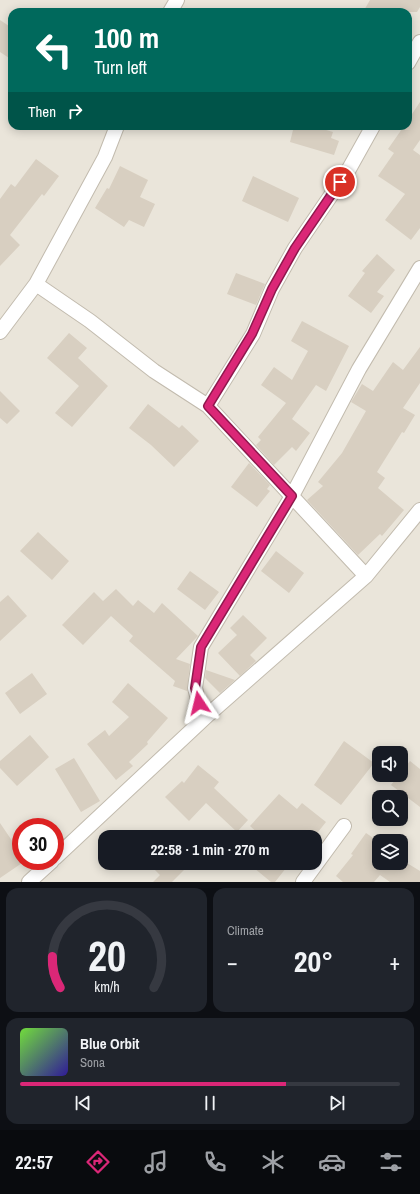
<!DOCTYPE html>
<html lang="en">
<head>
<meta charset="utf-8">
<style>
	body { margin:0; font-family:"Archivo Narrow",sans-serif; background:#20242c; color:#f1f3f6; height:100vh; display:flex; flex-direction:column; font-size:15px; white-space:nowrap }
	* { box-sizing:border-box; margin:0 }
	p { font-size:13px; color:#9ea1a6 }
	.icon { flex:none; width:22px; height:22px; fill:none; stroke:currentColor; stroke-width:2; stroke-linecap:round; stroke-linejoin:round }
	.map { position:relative; height:882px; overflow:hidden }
	.panel { display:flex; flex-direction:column; gap:6px; padding:6px; background:#0d0f14; flex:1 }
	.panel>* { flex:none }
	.banner { position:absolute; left:8px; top:8px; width:404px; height:122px; border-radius:12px; box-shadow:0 2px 10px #0003; background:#00695c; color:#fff; overflow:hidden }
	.buttons { position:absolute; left:372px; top:746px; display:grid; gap:8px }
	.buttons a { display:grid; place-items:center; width:36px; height:36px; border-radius:8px; background:#171b24; box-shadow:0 2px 10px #0003; font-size:20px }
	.speed { position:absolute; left:12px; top:818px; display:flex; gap:8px; font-size:20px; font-weight:700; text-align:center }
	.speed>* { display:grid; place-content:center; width:52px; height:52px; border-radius:50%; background:#171b24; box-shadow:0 2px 10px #0003; line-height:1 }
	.speed .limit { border:6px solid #d22; background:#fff; color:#111 }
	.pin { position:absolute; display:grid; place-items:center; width:34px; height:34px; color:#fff; margin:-17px; border:2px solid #fff; border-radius:50%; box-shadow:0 1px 4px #0007 }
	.me { position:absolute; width:44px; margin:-22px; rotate:350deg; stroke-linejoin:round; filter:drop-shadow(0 0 3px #0008) }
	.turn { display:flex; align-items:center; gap:14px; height:84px; padding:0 20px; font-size:18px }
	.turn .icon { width:52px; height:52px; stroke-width:2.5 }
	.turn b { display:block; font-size:28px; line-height:34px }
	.then { display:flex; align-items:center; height:38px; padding:0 20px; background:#0003; gap:8px; font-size:15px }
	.big { font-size:30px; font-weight:800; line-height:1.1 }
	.panel .card { flex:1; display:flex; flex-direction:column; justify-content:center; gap:6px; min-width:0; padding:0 14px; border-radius:12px; background:#20242c }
	.panel .dial { align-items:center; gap:0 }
	.dial svg { height:104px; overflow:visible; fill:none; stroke:#363941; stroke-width:7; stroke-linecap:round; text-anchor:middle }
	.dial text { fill:#f1f3f6; stroke:none }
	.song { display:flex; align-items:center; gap:12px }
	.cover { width:48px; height:48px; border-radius:6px; background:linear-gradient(135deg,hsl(100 70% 55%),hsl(250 70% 35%)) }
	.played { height:4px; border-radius:2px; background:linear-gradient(90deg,#db2777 70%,#363941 70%) }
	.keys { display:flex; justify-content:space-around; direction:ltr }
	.heat { display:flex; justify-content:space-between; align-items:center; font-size:22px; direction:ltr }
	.panel .tiles { flex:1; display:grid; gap:6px; grid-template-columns:1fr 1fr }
	.card:last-child { grid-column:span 2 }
	.trip { position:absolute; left:98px; top:830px; width:224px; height:40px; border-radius:12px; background:#171b24; box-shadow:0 2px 10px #0003; font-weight:800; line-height:40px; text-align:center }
	.tabs { display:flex; height:64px; justify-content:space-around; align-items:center; background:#090b0e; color:#9ea1a6 }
	.tabs .icon { width:28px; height:28px }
	.tabs .selected { color:#db2777 }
	.tabs b { font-size:18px; color:#f1f3f6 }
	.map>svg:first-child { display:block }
</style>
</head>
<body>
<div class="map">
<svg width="420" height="882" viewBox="0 0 420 882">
	<rect width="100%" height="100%" fill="#f6f3ec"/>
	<path fill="#eae5da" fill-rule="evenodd" d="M0,0h420v882h-420zM12,12h396v114h-396zM379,753h22v22h-22zM379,797h22v22h-22zM21,827h34v34h-34zM105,837h210v26h-210zM379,841h22v22h-22z"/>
	<path fill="#d8cfc1" d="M370,0h50v7l-3,5h-54z
		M0,20l12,8v32l-12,-8z
		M420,102v38l-7,10 7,5v73l-9,12 -26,-20 20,-26 -27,-18 16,-23 -6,-4 16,-23h4v-6z
		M294,126h19l20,6 -2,6 8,3 -5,14 -44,-13z
		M36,159l23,17 -15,20 -2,-2 -32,41 10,10 -20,21v-67l11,-15 4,3z
		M120,166l28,14 -8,17 15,7 -11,23 -15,-7 -5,7 -29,-19 12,-20 2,1z
		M253,176l46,22 -11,24 -46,-21z
		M377,254l18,16 -18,22 7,4 -13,17 -23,-17 17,-23 -3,-2z
		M236,273l29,11 -9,21 -29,-11z
		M302,321l47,25 -23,45 -10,-6 -24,34 18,14 -14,18 -4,-4 -18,18 -18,-20 5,-5 -3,-3 28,-34 -25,-18 13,-18 18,13 16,-29 -17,-10z
		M69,333l18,15 -9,10 30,28 -36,41 -17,-14 24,-27 -32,-28z
		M420,347v36l-17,25 12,7 -11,18 -2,-1 -25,40 8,6 -7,10 26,22 -22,26 -2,-2 -22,21 -51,-55 16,-14 -5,-4 24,-29 24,-42 -15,-9 11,-18 11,7 20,-29 10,8z
		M0,391l20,20 -13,13 -7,-6z
		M148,404l31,24 3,-3 17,16 -25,26 -23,-22 -22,-17z
		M249,463l21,22 -3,4 3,2 -13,16 -26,-20z
		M38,532l31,29 -17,19 -32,-29z
		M276,551l28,22 -15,20 -28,-22z
		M190,571l29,21 -14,18 -28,-21z
		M116,589l17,17 5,-6 16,13 8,-10 36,33 -22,23 14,5 -3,27 -14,-5 2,-5 -46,-40 4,-5 -22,-20 -28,29 -21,-20 32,-33 9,9z
		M8,595l19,21 -27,25v-39z
		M243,615l24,23 -17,17 6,6 -16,15 -22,-23 19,-18 -7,-7z
		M206,670l29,10 -15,13 -15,-15z
		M32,673l15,21 -27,20 -15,-21z
		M128,683l40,35 -21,24 1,2 -19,18 4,4 -17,14 -29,-36 18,-14 4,6 20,-19 -17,-15z
		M30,735l19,22 -32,29 -17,-18v-7z
		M344,741l30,22 -33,42 -27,-20z
		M74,758l26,43 -19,11 -26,-43z
		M410,761l10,8v38l-29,-22 8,-10h2v-3z
		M198,765l21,17 -5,6 34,32 -11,12 -31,-29 -17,18 -24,-24 17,-16 2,2z
		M279,794l18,15 5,-6 24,19 -12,15h-52l-12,-11z
		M0,823l21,31v7h4l-25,17z
		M366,833l13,9v21h28l13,8v11h-30l-10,-7 -6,7h-31l-7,-6 17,-21 -2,-1z
		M148,863h43l-19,19h-19l7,-7z
		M248,863h42l-15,19h-4z"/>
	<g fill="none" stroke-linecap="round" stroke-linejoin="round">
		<defs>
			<path id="minor" d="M170,12l7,-12
				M408,63l12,-21
				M36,284l54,37 64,50 54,35 158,170
				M0,332l36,-48 69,-127 12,-31
				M208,406l45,-72 19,-45 23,-41 54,-79 24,-43
				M209,714l-10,-11 -4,-15 6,-41 91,-151 67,-127 61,-101
				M55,858l154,-144 157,-138 54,-66
				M29,882l23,-21
				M303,882l41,-56"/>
		</defs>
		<use href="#minor" stroke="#c2bbae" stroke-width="16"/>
		<use href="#minor" stroke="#fff" stroke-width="14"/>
	</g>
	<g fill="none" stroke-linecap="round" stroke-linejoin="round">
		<defs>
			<path id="route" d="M199,703l-4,-15 6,-41 91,-151 -84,-90 44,-72 20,-45 23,-41 45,-66"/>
		</defs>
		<use href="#route" stroke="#8e194d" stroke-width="10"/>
		<use href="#route" stroke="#db2777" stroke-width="7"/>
	</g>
</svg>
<div class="buttons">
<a><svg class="icon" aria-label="sound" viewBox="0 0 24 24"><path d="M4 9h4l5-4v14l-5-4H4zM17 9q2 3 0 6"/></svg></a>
<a><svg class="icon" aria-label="search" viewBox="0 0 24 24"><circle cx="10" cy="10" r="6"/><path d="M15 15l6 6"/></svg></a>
<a><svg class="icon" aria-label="layers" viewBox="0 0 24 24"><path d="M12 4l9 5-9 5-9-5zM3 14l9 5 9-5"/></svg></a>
</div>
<div class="speed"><div class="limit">30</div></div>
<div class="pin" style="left:340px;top:182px;background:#d93025"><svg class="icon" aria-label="arrive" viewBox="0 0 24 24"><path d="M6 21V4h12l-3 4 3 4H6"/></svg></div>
<svg class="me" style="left:199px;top:703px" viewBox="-20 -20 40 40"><path d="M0-17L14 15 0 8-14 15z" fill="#db2777" stroke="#fff" stroke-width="4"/></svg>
<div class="trip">22:58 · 1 min · 270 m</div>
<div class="banner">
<div class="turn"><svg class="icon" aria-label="left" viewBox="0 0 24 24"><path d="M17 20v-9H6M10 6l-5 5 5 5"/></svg><div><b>100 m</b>Turn left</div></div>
<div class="then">Then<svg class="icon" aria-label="right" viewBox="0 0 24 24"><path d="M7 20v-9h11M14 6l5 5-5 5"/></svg></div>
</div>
</div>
<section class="panel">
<div class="tiles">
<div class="card dial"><svg viewBox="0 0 100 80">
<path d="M14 69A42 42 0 1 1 86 69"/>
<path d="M14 69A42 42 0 0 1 8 45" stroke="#db2777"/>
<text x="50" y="56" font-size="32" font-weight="700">20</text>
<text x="50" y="72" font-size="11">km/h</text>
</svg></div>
<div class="card"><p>Climate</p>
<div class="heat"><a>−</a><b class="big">20°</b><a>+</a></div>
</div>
<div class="card">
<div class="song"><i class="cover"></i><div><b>Blue Orbit</b><p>Sona</p></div></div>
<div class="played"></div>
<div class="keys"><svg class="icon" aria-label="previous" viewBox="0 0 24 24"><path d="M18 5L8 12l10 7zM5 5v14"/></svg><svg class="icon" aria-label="pause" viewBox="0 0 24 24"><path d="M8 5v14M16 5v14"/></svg><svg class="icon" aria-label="next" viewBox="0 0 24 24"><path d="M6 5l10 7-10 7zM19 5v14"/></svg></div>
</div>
</div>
</section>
<nav class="tabs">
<b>22:57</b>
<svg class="icon selected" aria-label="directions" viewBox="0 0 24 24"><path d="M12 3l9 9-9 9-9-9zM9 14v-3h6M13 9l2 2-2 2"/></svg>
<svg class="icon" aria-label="music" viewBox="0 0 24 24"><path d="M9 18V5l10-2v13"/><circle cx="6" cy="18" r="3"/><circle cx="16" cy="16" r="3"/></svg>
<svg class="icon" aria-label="phone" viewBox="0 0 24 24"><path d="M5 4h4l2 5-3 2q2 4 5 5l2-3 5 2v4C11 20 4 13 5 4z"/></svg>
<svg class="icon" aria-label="climate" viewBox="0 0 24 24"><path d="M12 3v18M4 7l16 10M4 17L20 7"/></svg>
<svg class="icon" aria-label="car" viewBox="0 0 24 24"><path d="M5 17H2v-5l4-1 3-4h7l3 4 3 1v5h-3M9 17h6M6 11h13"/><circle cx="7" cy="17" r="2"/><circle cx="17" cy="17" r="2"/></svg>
<svg class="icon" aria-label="filters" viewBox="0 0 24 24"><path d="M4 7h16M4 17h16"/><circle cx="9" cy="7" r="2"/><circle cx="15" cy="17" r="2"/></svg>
</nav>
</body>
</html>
